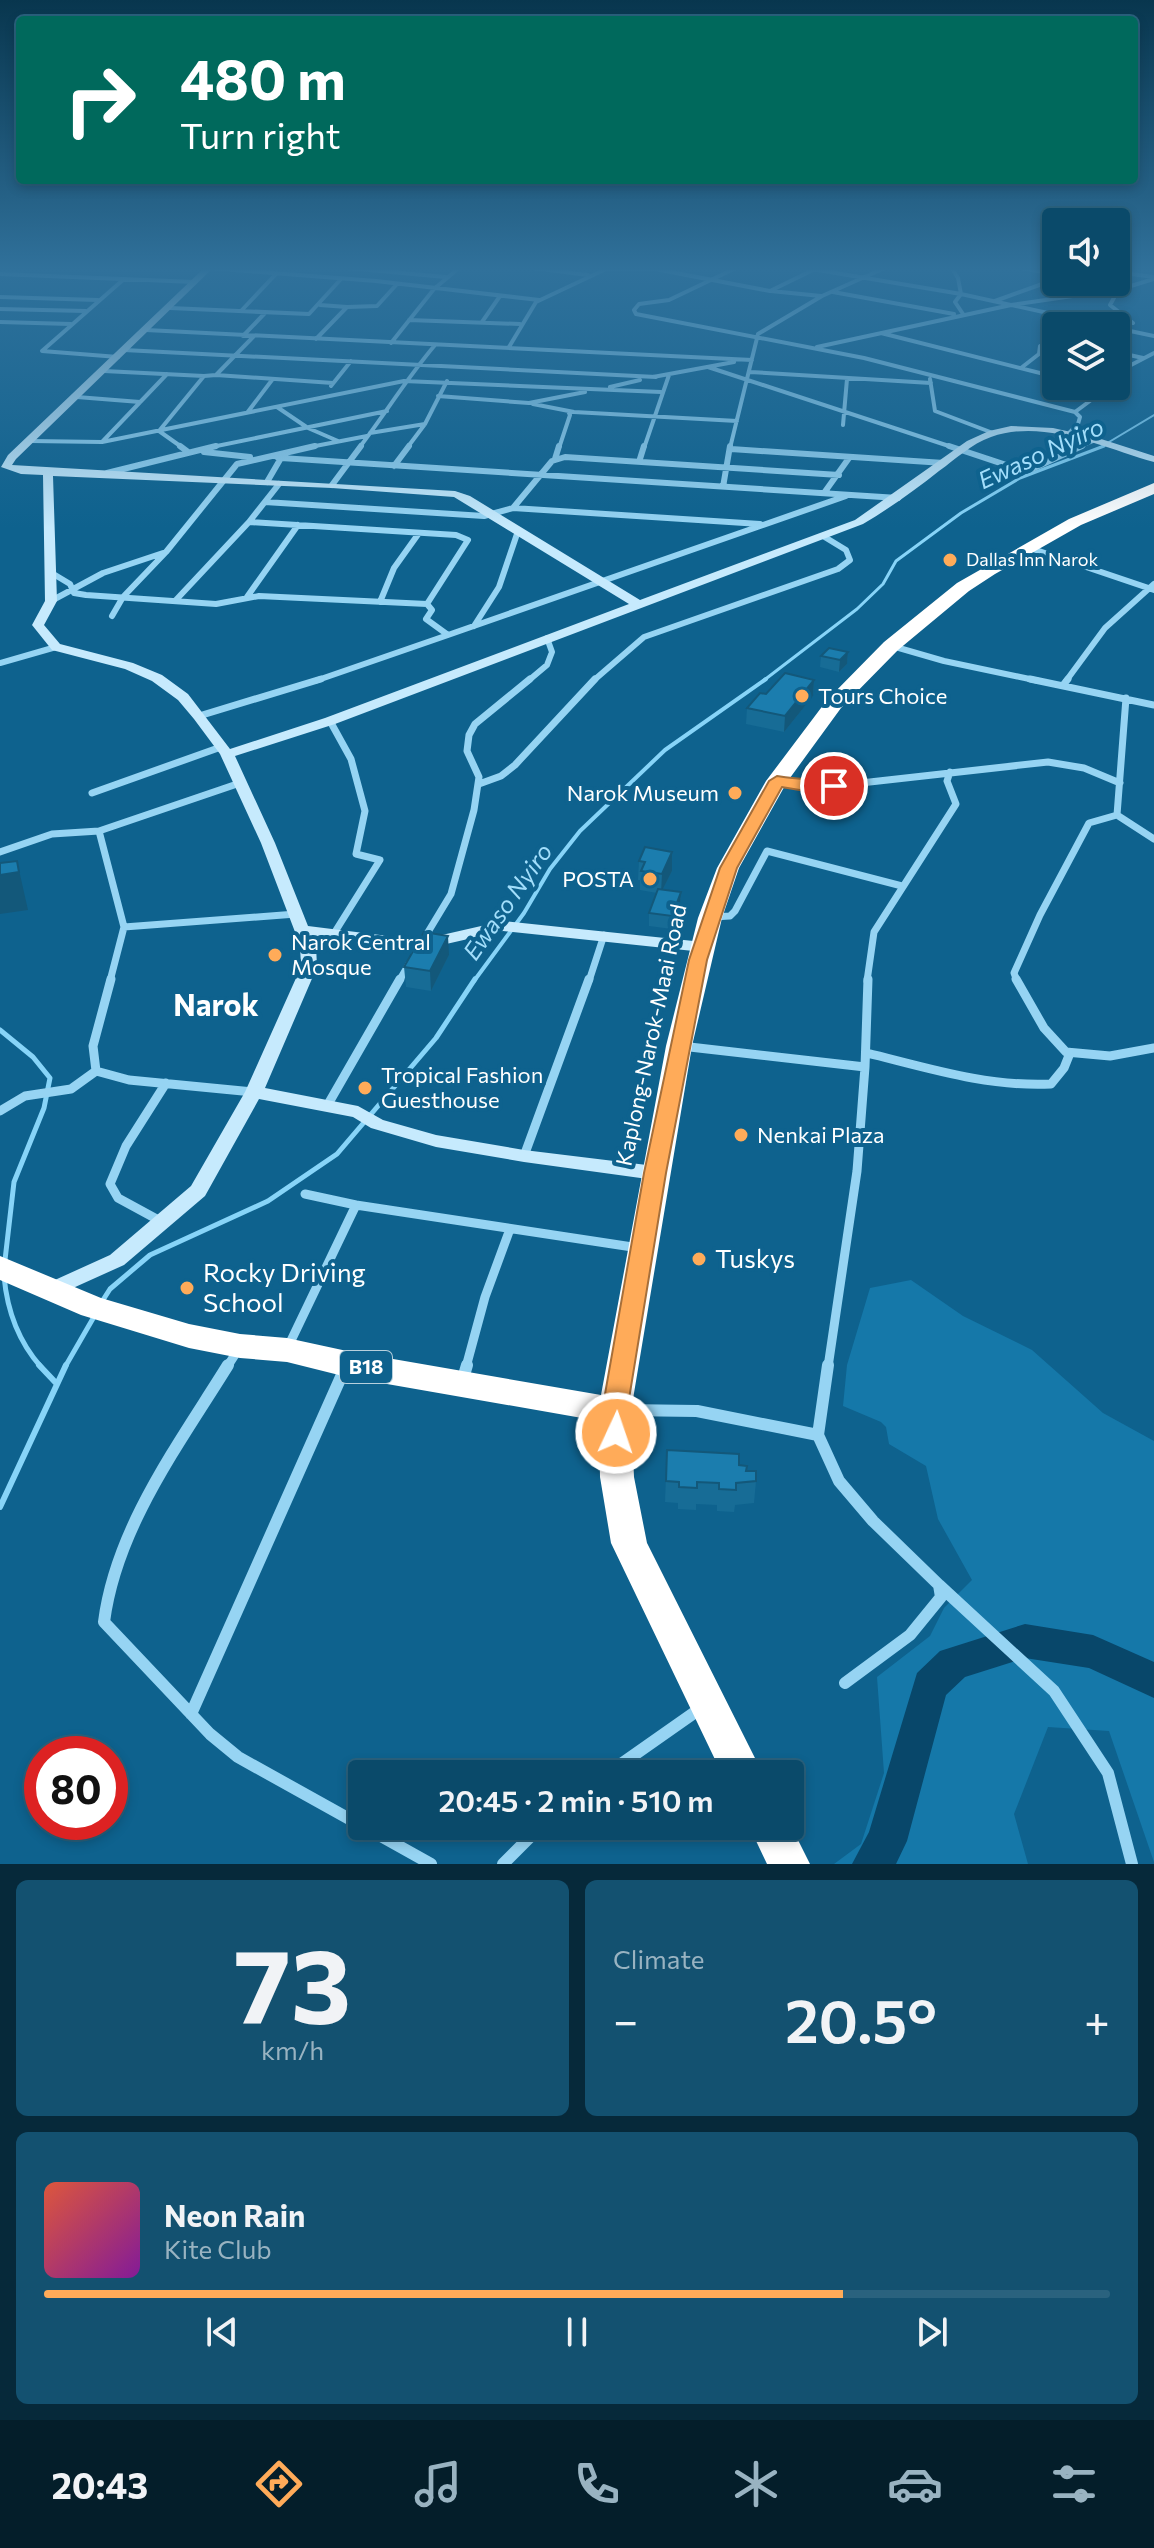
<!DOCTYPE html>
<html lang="en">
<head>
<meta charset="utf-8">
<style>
	body { margin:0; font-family:Commissioner,sans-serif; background:#135170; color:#f1f3f6; height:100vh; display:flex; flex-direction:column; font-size:30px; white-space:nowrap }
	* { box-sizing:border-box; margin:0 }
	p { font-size:26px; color:#99b3c1 }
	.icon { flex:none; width:44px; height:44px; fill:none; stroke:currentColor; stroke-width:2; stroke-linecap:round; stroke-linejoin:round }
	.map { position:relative; height:1864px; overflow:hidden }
	.panel { display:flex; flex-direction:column; gap:16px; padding:16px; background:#06293a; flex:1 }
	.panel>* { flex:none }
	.banner { position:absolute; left:16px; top:16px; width:1122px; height:168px; border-radius:8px; box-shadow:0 4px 12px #0003,0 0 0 2px #2a627e; background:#00695c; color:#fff; overflow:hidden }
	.fabs { position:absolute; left:1042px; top:208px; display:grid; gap:16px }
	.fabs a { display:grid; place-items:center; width:88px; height:88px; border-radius:8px; background:#0a4a6a; box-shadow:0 4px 12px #0003,0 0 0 2px #2a627e; font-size:40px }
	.speed { position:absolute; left:24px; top:1736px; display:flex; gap:16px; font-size:40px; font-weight:700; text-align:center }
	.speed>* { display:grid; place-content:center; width:104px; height:104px; border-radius:50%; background:#0a4a6a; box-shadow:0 4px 12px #0003,0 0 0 2px #2a627e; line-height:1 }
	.speed .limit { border:12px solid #d22; background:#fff; color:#111 }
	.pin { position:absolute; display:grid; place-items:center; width:68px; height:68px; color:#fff; margin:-34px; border:4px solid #fff; border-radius:50%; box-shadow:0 2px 8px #0007 }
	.me { position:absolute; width:88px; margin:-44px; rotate:3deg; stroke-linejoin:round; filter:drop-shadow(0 0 6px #0008) }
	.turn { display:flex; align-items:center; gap:28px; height:168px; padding:0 32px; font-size:36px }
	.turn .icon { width:104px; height:104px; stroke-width:2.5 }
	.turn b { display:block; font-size:56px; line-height:68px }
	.big { font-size:60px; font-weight:600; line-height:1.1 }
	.panel .widget { flex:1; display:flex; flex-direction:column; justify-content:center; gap:12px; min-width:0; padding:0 28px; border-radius:12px; background:#135170 }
	.panel .dial { align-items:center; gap:0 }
	.dial b { font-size:104px; line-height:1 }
	.song { display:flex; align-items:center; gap:24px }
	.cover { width:96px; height:96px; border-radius:12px; background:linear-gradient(135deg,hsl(10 70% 55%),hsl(290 70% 35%)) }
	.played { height:8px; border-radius:4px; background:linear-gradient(90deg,#ffab59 75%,#2a627e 75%) }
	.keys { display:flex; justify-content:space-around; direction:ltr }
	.heat { display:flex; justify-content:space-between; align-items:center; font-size:44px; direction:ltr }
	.panel .tiles { flex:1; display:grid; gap:16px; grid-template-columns:1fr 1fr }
	.widget:last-child { grid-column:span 2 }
	.trip { position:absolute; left:348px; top:1760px; width:456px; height:80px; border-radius:8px; background:#0a4a6a; box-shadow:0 4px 12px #0003,0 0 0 2px #2a627e; font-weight:600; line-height:80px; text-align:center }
	.dock { display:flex; height:128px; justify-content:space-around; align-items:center; background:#041e2a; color:#99b3c1 }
	.dock .icon { width:56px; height:56px }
	.dock .on { color:#ffab59 }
	.dock b { font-size:36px; color:#f1f3f6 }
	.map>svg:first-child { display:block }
</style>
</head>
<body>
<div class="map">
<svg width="1154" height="1864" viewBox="0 0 1154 1864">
	<rect width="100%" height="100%" fill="#0e628e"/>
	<path fill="#1578a9" d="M911,1280l52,36 69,34 71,63 51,28v421l-45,-131 -61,-4 -34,87 14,50h-194l27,-20 23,-71 -7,-96 53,-41 14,-28 28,-28 -34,-61 -12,-53 -37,-22 -3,-17 -5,-5 -38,-16 4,-41 23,-77z"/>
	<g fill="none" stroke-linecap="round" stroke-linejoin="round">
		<path stroke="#87d4f8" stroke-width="2" d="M1099,448l55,-33"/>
		<path stroke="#87d4f8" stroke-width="3" d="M763,681l94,-72 26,-25 13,-23 65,-48 59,-35 84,-32"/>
		<path stroke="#87d4f8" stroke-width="4" d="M474,981l50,-68 26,-44 30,-38 85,-81 101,-71"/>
		<path stroke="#87d4f8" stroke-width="5" d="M0,1030l33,27 17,21 -6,30 -30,74 -9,78
			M4,1276c3,34 14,65 37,91
			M103,1300l7,-11 40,-34 118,-54 69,-47 99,-116 39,-59
			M65,1367l30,-52"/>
		<path stroke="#87d4f8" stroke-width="6" d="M39,1365l17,18
			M0,1507l66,-142"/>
		<path fill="#08476a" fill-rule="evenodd" d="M1025,1624l68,11 61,27v36l-65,-30 -64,-10 -60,19 -19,18 -39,146 -11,23h-44l17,-32 48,-159 23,-22z"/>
		<path stroke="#96d4f3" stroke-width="4" d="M337,267l109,10
			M525,267l63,8
			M738,267l-69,33 -30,4 -5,6 2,4 228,44 211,54 5,5 -2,7 -11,11
			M800,267l161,27 146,32
			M951,267l7,11 3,16 -6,8 8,12
			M1015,267l41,7
			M209,268l167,13 163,19
			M1116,272l5,13 -11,20 23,18
			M1117,272l37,5
			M0,274l195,8
			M771,291l50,5
			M833,292l121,22
			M0,297l98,3
			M995,301l61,-22
			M320,305l27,2
			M170,308l139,6 32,-35
			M0,309l86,2
			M241,311l35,-37
			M409,320l111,4
			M0,322l71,2
			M482,322l18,-26
			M1116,328l38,8
			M146,330l606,30
			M881,333l175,44
			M316,339l31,-32 30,-1 20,-22
			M391,343l43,-54 26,-22
			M509,347l27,-45 70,-33h49l115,22 45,-22
			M817,347l194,-42 110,-16 33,-10
			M124,350l532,27
			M1116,352l27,6
			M118,357l-76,-6 82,-72
			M708,367l247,81
			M1021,368l18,-14 1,-8 16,-7
			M104,371l100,5
			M750,372l181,11
			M216,375l117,8
			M653,377l81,-15
			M930,379l5,32 58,22
			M1116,379l15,-14 23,-12
			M331,386l20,-25
			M610,387l30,-7
			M438,396l91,7 56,-11
			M77,397l63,5
			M533,404l41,8 163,9
			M277,407l31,21 30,13
			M1075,412l35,-26
			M247,413l25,-33
			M843,425l4,-46
			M370,433l55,-9
			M31,441l71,1 302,-61 257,11
			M102,442l65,-68
			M183,448l-24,-17 45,-55 12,-1 38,-39h-11l22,-23
			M207,448l180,-37
			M305,448l62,-12
			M359,448c26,-34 48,-70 76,-103
			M407,448l18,-24 22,-43
			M559,448l11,-33 -2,-4
			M644,448l25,-73
			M730,448l28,-114 64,-38 65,-29
			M1077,448l16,-7"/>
		<path stroke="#96d4f3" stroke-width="6" d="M180,446l8,6
			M949,446l69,23h14l50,-23
			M731,449l213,14
			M204,452l46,5
			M281,458l617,40
			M555,459l4,-13
			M639,462l5,-16
			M394,466l15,-20
			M107,473l109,-27
			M267,482l14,-24 -4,-1
			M332,485l29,-39
			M723,487l7,-41
			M824,493l25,-35
			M265,502l219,14 29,-8 39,-47 13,-4 274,18
			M513,508l247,16
			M1030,548l124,42
			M50,572l20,12 4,9 12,2 130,9 43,-8 168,8 41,-64 -12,-5 -207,-13 30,-38
			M247,597l51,-72
			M51,601l52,-28 60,-20
			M175,601l74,-79
			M380,602l14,-34 25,-35
			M427,604l5,6 -6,9 22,16 398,-139
			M112,616l11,-19 43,-45 71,-88 78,-18
			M474,626l25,-39 19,-56
			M892,646l52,15 95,20
			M0,663l56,-16
			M315,681l133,-46
			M528,681l19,-16 5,-13 -5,-14
			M593,681l51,-44 194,-68 12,-9 -4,-10 -23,-14
			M1066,681l39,-53 49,-44"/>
		<path stroke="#96d4f3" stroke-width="7" d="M1030,679l124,26
			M1064,684l4,-5
			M199,716l122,-37
			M330,721l21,38 14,52 -9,43 24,6 -47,75
			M778,781l25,5h31l214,-24 36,6 36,15
			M240,783l-141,48 25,96 172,-13
			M479,784l22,-8 14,-11 80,-86
			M92,793l129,-46
			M1117,815l37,24
			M0,852l52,-18 47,-3
			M713,917l17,-1 5,-5 32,-60 135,35
			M422,942l29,-48 23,-84 5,-33 -12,-26 2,-16 6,-11 55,-45
			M110,981l14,-54
			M399,981l10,-17
			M589,981l15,-46
			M867,981l7,-49 82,-128 -9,-23 3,-9
			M1017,981l-3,-8 26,-58 49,-92 28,-8 9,-117"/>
		<path stroke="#96d4f3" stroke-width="9" d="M111,979l-18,67 3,25 33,9 124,12
			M1016,979l28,49 22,24 44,4 44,-8
			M681,1046l184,21 3,-88
			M867,1053c61,15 120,34 184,31l13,-16 6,-15
			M327,1106l73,-127
			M0,1111l25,-15 46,-7 25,-18
			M524,1156l65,-177
			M305,1194l51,11
			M164,1223l-46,-25 -8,-14 16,-38 40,-63
			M287,1349l69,-144 283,43
			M227,1367l11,-17
			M466,1367l19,-70 25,-68
			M828,1367l29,-196 8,-104"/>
		<path stroke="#96d4f3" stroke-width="12" d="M228,1365c-49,79 -112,163 -124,257l106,112 28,23 124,69
			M462,1382l5,-17
			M623,1410l74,1 121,24 10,-70
			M818,1435l21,46 34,40 66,64 2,12 -31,38 -65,48
			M939,1585l115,106 54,82 24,91
			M191,1714l154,-346
			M607,1774l94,-66
			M363,1826l68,38
			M503,1864l38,-38"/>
		<path fill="#c6eafd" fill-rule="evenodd" d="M159,267l54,1 -197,191 -4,6 443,26 15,5 170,104 215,-80 112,-79 22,-10 22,-5 42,2 45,10 56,18v6c-50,-14 -110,-44 -163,-25 -20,7 -35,22 -52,34 -24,19 -49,37 -76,53l-528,200 -100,32 40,87 33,83 112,14 83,-19 200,21 8,5 -8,5 -200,-21 -83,19 -107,-14 3,9 1,22 -52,121 93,18 25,14 53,15 88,15 131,16 7,2 2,5 -2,5 -7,2 -131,-18 -88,-15 -65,-19 -18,-11 -94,-18 -54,97 -81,69 -71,32 -7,-3 -3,-5 3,-5 64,-29 81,-69 54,-94 56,-125 -1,-22 -39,-102 -41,-89 -26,-35 -16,-19 -26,-19 -27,-12 -73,-19 -20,-25 13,-24 -2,-126 -22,-1 -20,-7 7,-12 194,-185 -39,-1zM53,476l279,12 122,9 175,107 -304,114 -95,31 -42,-55 -26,-19 -29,-12 -73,-19 -16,-19 13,-24z"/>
		<path fill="#fff" fill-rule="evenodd" d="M1154,483v11l-73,31 -86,49 -26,17 -71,59 -57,58 -54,74 -48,86 -17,50 -30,128 -61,365 3,66 13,66 116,231h-41l-111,-231 -11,-66 -1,-56 -252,-44 -60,-15 -47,-4 -51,-10 -108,-33 -81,-35v-24l101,42 88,26 51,10 47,4 60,13 254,44 65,-349 32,-128 19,-50 49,-87 61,-81 57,-58 73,-59 112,-64z
			M790,1824l20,40h-43l-18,-38z"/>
	</g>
	<path fill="#176c96" d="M848,652l-1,12 -8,8 -19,-5 1,-11z
		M814,680l-1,16 -29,36 -38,-8 1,-16 19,-14z
		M645,847l27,24 -9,18 18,3 -1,13 -8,24 -23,-3v-13l8,-20 -17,-3v-10h-2l1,-19z
		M449,955l-18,36 -25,-4 -2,-20z
		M667,1450l72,15 17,16 -2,22 -19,2 -1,7 -17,-1v-6l-21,-1v6l-18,-1v-6l-13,-1z"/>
	<path fill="#13587a" d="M848,652l-1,12 -8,8 1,-12z
		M814,680l-1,16 -29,36 1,-16z
		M672,852v19l-11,22 1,-19z
		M17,861l11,49 -28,4v-39z
		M681,892l-1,13 -8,24v-13z
		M448,936l1,19 -18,36 -1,-20z"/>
	<path fill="#1b7dae" stroke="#13587a" stroke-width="2" d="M829,648l19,4 -8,8 -19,-4z
		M785,673l29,7 -29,36 -38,-8 13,-15 6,1z
		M645,847l27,5 -10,22 -21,-3 4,-9 -6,-1z
		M17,861l2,11 -19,3v-12z
		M658,889l23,3 -9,24 -23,-3z
		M424,932l24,4 -18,35 -26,-4z
		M667,1450l72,4v11l8,1 -1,5h10v10l-20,2v7l-17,-1v-6l-22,-1v6l-18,-1v-5l-13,-1z"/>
	<linearGradient id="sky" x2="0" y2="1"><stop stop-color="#08364e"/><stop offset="0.51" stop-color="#30719b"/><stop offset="1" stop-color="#30719b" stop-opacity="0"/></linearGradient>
	<rect width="1154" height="528" fill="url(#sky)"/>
	<path fill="#ffab59" stroke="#a66f3a" stroke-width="2" d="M777,776c14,3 57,4 65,10 -14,11 -43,4 -60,1l-45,81 -30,92 -41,213 -39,238 1,22 -3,7 -9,3 -9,-3 -4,-7 -1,-22 42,-238 45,-213 31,-92 49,-87z"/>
	<g fill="#ffab59" stroke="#0e628e" stroke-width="3">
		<circle cx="950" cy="560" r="8"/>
		<circle cx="802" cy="696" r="8"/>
		<circle cx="735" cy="793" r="8"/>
		<circle cx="650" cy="879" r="8"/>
		<circle cx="275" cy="955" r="8"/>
		<circle cx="365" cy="1088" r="8"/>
		<circle cx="741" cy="1135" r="8"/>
		<circle cx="699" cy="1259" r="8"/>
		<circle cx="187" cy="1288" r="8"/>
	</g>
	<g text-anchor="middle" stroke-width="8" stroke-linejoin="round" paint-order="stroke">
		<g font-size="18" fill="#fff" stroke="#0e628e" text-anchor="start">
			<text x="966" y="566">Dallas Inn Narok</text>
		</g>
		<rect fill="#0e628e" stroke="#b7d0dd" stroke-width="2" x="340" y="1351" width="52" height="32" rx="6"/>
		<g font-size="20" font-weight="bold" fill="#fff">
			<text x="366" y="1374">B18</text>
		</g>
		<g font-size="22" fill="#fff" stroke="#0e628e" text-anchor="start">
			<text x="818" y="704">Tours Choice</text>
			<text x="719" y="801" text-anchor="end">Narok Museum</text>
			<text x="634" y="887" text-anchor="end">POSTA</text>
			<text x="291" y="950">Narok Central<tspan x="291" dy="25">Mosque</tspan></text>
			<text x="381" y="1083">Tropical Fashion<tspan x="381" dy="25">Guesthouse</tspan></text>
			<text x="757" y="1143">Nenkai Plaza</text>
		</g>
		<g font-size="22" fill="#fff" stroke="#0e628e">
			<text transform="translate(651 1035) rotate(-78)" y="8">Kaplong-Narok-Maai Road</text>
		</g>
		<g font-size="24" font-style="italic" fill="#a2defb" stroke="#0e628e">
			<text transform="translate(1041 454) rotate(-25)" y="8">Ewaso Nyiro</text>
			<text transform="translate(508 902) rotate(-55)" y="8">Ewaso Nyiro</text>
		</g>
		<g font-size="26" fill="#fff" stroke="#0e628e" text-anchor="start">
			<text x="715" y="1268">Tuskys</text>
			<text x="203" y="1282">Rocky Driving<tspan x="203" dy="30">School</tspan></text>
		</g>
		<g font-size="30" font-weight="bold" fill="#fff" stroke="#0e628e">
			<text x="216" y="1016">Narok</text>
		</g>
	</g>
</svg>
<div class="fabs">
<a><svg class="icon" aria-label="sound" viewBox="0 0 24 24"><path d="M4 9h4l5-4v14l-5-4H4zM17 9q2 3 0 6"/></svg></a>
<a><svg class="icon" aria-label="layers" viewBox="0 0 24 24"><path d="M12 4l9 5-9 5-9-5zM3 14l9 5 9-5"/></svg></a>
</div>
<div class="speed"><div class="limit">80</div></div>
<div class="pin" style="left:834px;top:786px;background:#d93025"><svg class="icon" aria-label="arrive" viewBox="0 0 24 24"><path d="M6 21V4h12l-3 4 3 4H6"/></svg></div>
<svg class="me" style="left:616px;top:1433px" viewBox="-20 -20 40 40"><circle r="17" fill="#ffab59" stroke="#fff" stroke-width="3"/><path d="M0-11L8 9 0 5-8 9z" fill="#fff"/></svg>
<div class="trip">20:45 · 2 min · 510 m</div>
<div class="banner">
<div class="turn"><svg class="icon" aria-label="right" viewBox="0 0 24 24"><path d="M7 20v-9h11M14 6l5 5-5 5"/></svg><div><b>480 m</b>Turn right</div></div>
</div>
</div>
<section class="panel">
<div class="tiles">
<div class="widget dial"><b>73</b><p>km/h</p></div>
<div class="widget"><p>Climate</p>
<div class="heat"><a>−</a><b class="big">20.5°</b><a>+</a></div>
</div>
<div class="widget">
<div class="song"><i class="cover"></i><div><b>Neon Rain</b><p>Kite Club</p></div></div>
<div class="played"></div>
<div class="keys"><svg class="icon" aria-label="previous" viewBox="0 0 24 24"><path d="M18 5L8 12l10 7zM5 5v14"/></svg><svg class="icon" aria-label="pause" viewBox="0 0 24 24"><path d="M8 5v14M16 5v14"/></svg><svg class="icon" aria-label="next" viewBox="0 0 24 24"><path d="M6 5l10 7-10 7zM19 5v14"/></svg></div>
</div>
</div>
</section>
<nav class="dock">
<b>20:43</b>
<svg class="icon on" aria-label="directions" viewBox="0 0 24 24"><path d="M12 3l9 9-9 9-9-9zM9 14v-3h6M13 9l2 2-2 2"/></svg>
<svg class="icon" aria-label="music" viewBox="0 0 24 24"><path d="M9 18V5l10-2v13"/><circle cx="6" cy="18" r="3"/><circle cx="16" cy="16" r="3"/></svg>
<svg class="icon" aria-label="phone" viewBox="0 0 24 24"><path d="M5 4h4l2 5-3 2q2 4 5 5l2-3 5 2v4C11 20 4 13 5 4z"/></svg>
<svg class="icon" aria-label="climate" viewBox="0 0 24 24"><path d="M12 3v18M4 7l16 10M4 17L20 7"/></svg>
<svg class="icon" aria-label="car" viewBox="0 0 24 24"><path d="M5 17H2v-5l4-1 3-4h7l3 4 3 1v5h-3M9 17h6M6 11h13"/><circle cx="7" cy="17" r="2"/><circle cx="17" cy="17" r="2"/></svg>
<svg class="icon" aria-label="filters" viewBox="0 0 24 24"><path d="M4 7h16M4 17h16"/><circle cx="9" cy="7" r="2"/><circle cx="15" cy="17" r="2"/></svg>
</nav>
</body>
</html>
